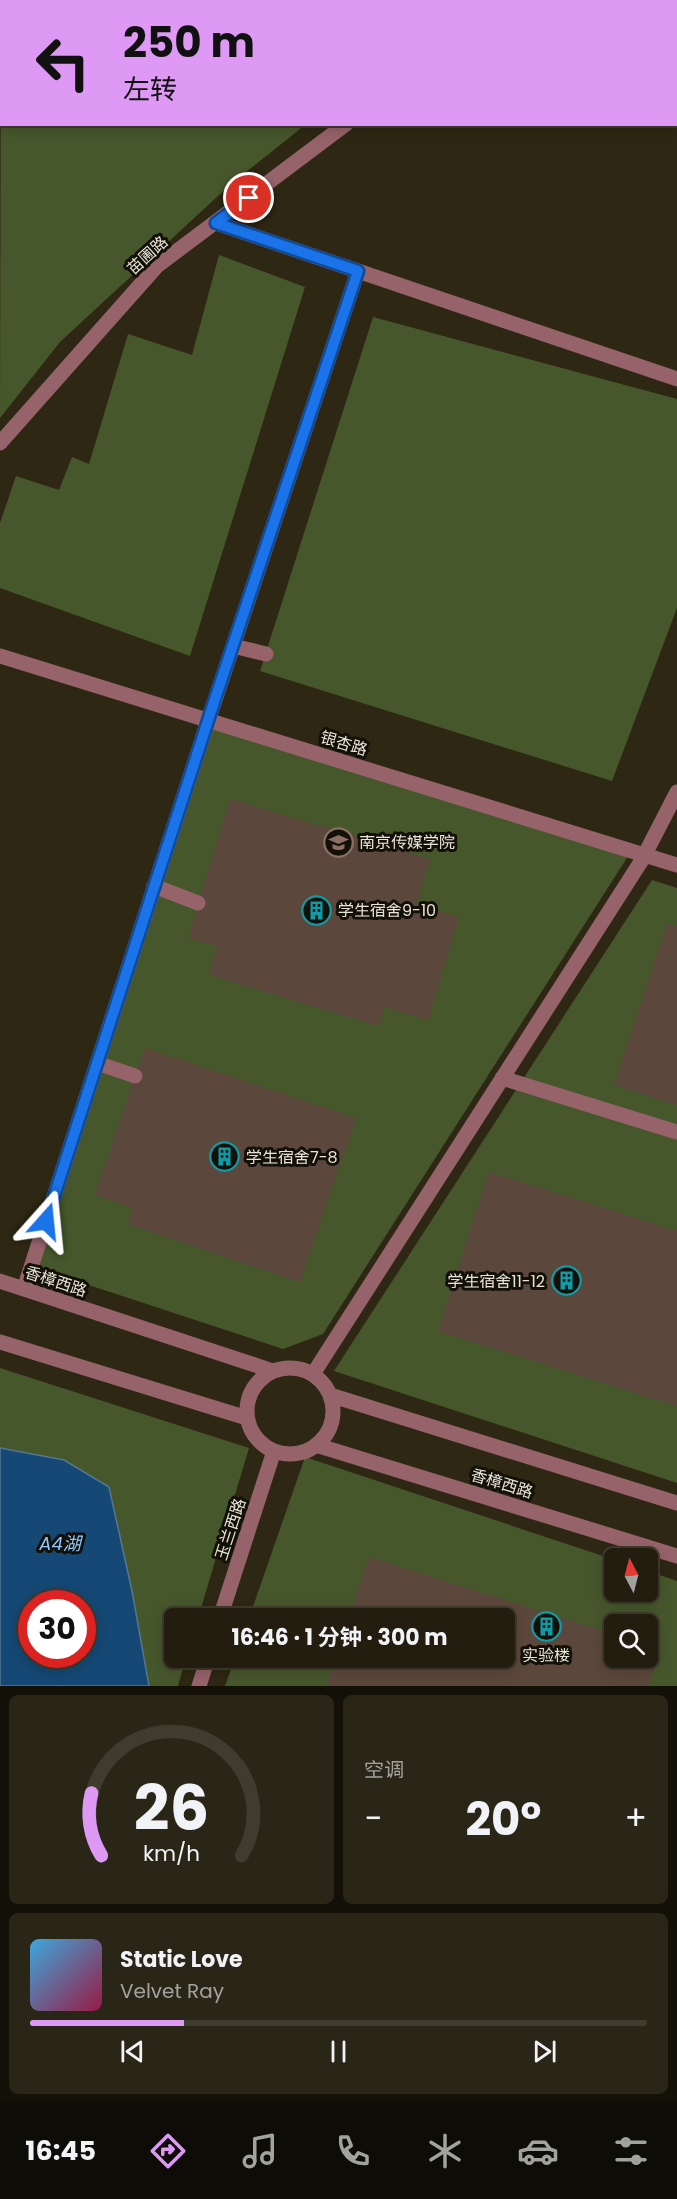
<!DOCTYPE html>
<html lang="zh">
<head>
<meta charset="utf-8">
<style>
	body { margin:0; font-family:Poppins,"Noto Sans SC",sans-serif; background:#2a2617; color:#f1f3f6; height:100vh; display:flex; flex-direction:column; font-size:22px; white-space:nowrap }
	* { box-sizing:border-box; margin:0 }
	p { font-size:20px; color:#a2a29e }
	.icon { flex:none; width:33px; height:33px; fill:none; stroke:currentColor; stroke-width:2; stroke-linecap:round; stroke-linejoin:round }
	.map { position:relative; height:1686px; overflow:hidden }
	.details { display:flex; flex-direction:column; gap:9px; padding:9px; background:#131008; flex:1 }
	.details>* { flex:none }
	.top-card { position:absolute; left:0px; top:0px; width:678px; height:126px; box-shadow:0 3px 15px #0003,0 0 0 2px #3f3b2e; background:#dd99f4; color:#111; overflow:hidden }
	.needle { width:39px; rotate:353deg }
	.controls { position:absolute; left:604px; top:1548px; display:grid; gap:12px }
	.controls a { display:grid; place-items:center; width:54px; height:54px; border-radius:9px; background:#221d0e; box-shadow:0 3px 15px #0003,0 0 0 2px #3f3b2e; font-size:30px }
	.speed { position:absolute; left:18px; top:1590px; display:flex; gap:12px; font-size:30px; font-weight:700; text-align:center }
	.speed>* { display:grid; place-content:center; width:78px; height:78px; border-radius:50%; background:#221d0e; box-shadow:0 3px 15px #0003,0 0 0 2px #3f3b2e; line-height:1 }
	.speed .limit { border:9px solid #d22; background:#fff; color:#111 }
	.pin { position:absolute; display:grid; place-items:center; width:51px; height:51px; color:#fff; margin:-26px; border:3px solid #fff; border-radius:50%; box-shadow:0 2px 6px #0007 }
	.me { position:absolute; width:66px; margin:-33px; rotate:18deg; stroke-linejoin:round; filter:drop-shadow(0 0 4px #0008) }
	.turn { display:flex; align-items:center; gap:21px; height:126px; padding:0 24px; font-size:27px }
	.turn .icon { width:78px; height:78px; stroke-width:2.5 }
	.turn b { display:block; font-size:42px; line-height:51px }
	.big { font-size:45px; font-weight:700; line-height:1.1 }
	.details .card { flex:1; display:flex; flex-direction:column; justify-content:center; gap:9px; min-width:0; padding:0 21px; border-radius:9px; background:#2a2617 }
	.details .dial { align-items:center; gap:0 }
	.dial svg { height:156px; overflow:visible; fill:none; stroke:#3f3b2e; stroke-width:7; stroke-linecap:round; text-anchor:middle }
	.dial text { fill:#f1f3f6; stroke:none }
	.song { display:flex; align-items:center; gap:18px }
	.cover { width:72px; height:72px; border-radius:9px; background:linear-gradient(135deg,hsl(200 70% 55%),hsl(340 70% 35%)) }
	.played { height:6px; border-radius:3px; background:linear-gradient(90deg,#dd99f4 25%,#3f3b2e 25%) }
	.keys { display:flex; justify-content:space-around; direction:ltr }
	.heat { display:flex; justify-content:space-between; align-items:center; font-size:33px; direction:ltr }
	.details .tiles { flex:1; display:grid; gap:9px; grid-template-columns:1fr 1fr }
	.card:last-child { grid-column:span 2 }
	.trip { position:absolute; left:164px; top:1608px; width:351px; height:60px; border-radius:9px; background:#221d0e; box-shadow:0 3px 15px #0003,0 0 0 2px #3f3b2e; font-weight:700; line-height:60px; text-align:center }
	.tab-bar { display:flex; height:96px; justify-content:space-around; align-items:center; background:#0e0c06; color:#a2a29e }
	.tab-bar .icon { width:42px; height:42px }
	.tab-bar .on { color:#dd99f4 }
	.tab-bar b { font-size:27px; color:#f1f3f6 }
	.map>svg:first-child { display:block }
</style>
</head>
<body>
<div class="map">
<svg width="677" height="1686" viewBox="0 0 677 1686">
	<rect width="100%" height="100%" fill="#2d2713"/>
	<path fill="#47572c" fill-rule="evenodd" d="M4,0h437l-438,1z
		M1,4l1,120 303,1 -74,59 -171,158 -60,76z
		M219,255l86,32 -115,369 -190,-68v-65l16,-47 43,14 13,-33 17,7 39,-130 64,21z
		M373,317l304,82v209l-65,173 -352,-110z
		M208,721l424,129 -309,484 -40,15 -252,-83z
		M652,880l25,8v595l-343,-112z
		M0,1368l249,80 -51,170h-24v40h12l-8,28h-178zM32,1604h50v50h-50z
		M305,1457l310,103v32h33v-21l29,10v105h-452l10,-28h269v-40h-255zM615,1624h33v34h-33z"/>
	<path fill="#154874" stroke="#547692" stroke-width="1.5" fill-rule="evenodd" d="M0,1448l64,12 45,27 23,104 17,95h-149zM32,1604h50v50h-50z"/>
	<path fill="#5c473c" d="M230,799l200,60 -14,45 43,13 -31,103 -44,-13 -5,19 -170,-51 8,-29 -29,-8z
		M667,923l10,3v179l-63,-20z
		M145,1048l211,70 -56,164 -172,-58 5,-16 -38,-13z
		M489,1172l188,59v175l-239,-75z
		M369,1557l246,78v23h33v-12l12,4 -12,36h-321l9,-28h168v-40h-155z"/>
	<g fill="none" stroke-linecap="round" stroke-linejoin="round">
		<path stroke="#97636b" stroke-width="15" d="M486,2l2,-2
			M216,223l461,156
			M0,443l157,-177 189,-142
			M233,646l33,8
			M0,656l677,209
			M154,886l44,17
			M97,1063l38,13
			M502,1078l175,54
			M0,1281l273,90
			M24,1289l184,-568 150,-450
			M0,1342l247,76
			M247 1411a43 43 0 1 1 86 0a43 43 0 1 1-86 0Z
			M313,1374l329,-514 35,-68
			M330,1395l347,108
			M316,1445l361,111
			M220,1618l54,-167
			M199,1686l9,-28"/>
	</g>
	<g fill="none" stroke-linecap="round" stroke-linejoin="round">
		<defs>
			<path id="route" d="M46,1221l168,-519 144,-431 -142,-48 33,-25"/>
		</defs>
		<use href="#route" stroke="#114b97" stroke-width="15"/>
		<use href="#route" stroke="#1a73e8" stroke-width="10"/>
	</g>
	<defs>
		<symbol id="university-ring" viewBox="-11 -11 22 22"><circle r="9.5" fill="#131007" stroke="#8d6e63" stroke-width="1.5"/><path d="M0-5L7-2L0 1L-7-2ZM-4 1L0 2.5L4 1V4Q0 6-4 4Z" fill="#8d6e63"/></symbol>
		<symbol id="building-ring" viewBox="-11 -11 22 22"><circle r="9.5" fill="#131007" stroke="#0f9aa8" stroke-width="1.5"/><path d="M-4-6H4V6H1V3H-1V6H-4ZM-2.5-4.3h1.7v1.8h-1.7ZM.8-4.3h1.7v1.8H.8ZM-2.5-1h1.7V.8h-1.7ZM.8-1h1.7V.8H.8Z" fill="#0f9aa8"/></symbol>
	</defs>
	<g fill-rule="evenodd">
		<use href="#university-ring" x="322" y="826" width="33" height="33"/>
		<use href="#building-ring" x="300" y="894" width="33" height="33"/>
		<use href="#building-ring" x="208" y="1140" width="33" height="33"/>
		<use href="#building-ring" x="550" y="1264" width="33" height="33"/>
		<use href="#building-ring" x="530" y="1610" width="33" height="33"/>
	</g>
	<g text-anchor="middle" stroke-width="6" stroke-linejoin="round" paint-order="stroke">
		<g font-size="16" fill="#e7e3d7" stroke="#131007">
			<text transform="translate(147 255) rotate(-42)" y="6">苗圃路</text>
			<text transform="translate(344 743) rotate(17)" y="6">银杏路</text>
			<text transform="translate(56 1281) rotate(18)" y="6">香樟西路</text>
			<text transform="translate(502 1483) rotate(17)" y="6">香樟西路</text>
			<text transform="translate(230 1529) rotate(-72)" y="6">玉兰西路</text>
		</g>
		<g font-size="16" fill="#e7e3d7" stroke="#131007" text-anchor="start">
			<text x="359" y="848">南京传媒学院</text>
			<text x="338" y="916">学生宿舍9-10</text>
			<text x="246" y="1163">学生宿舍7-8</text>
			<text x="545" y="1287" text-anchor="end">学生宿舍11-12</text>
			<text x="546" y="1661" text-anchor="middle">实验楼</text>
		</g>
		<g font-size="18" font-style="italic" fill="#90c7ff" stroke="#131007">
			<text x="60" y="1550">A4湖</text>
		</g>
	</g>
</svg>
<div class="controls">
<a><svg class="needle" viewBox="-14 -14 28 28"><path d="M0-13l5 13h-10z" fill="#e53935"/><path d="M0 13l5-13h-10z" fill="#a2a29e"/></svg></a>
<a><svg class="icon" aria-label="search" viewBox="0 0 24 24"><circle cx="10" cy="10" r="6"/><path d="M15 15l6 6"/></svg></a>
</div>
<div class="speed"><div class="limit">30</div></div>
<div class="pin" style="left:249px;top:198px;background:#d93025"><svg class="icon" aria-label="arrive" viewBox="0 0 24 24"><path d="M6 21V4h12l-3 4 3 4H6"/></svg></div>
<svg class="me" style="left:46px;top:1221px" viewBox="-20 -20 40 40"><path d="M0-17L14 15 0 8-14 15z" fill="#1a73e8" stroke="#fff" stroke-width="4"/></svg>
<div class="trip">16:46 · 1 分钟 · 300 m</div>
<div class="top-card">
<div class="turn"><svg class="icon" aria-label="left" viewBox="0 0 24 24"><path d="M17 20v-9H6M10 6l-5 5 5 5"/></svg><div><b>250 m</b>左转</div></div>
</div>
</div>
<section class="details">
<div class="tiles">
<div class="card dial"><svg viewBox="0 0 100 80">
<path d="M14 69A42 42 0 1 1 86 69"/>
<path d="M14 69A42 42 0 0 1 9 37" stroke="#dd99f4"/>
<text x="50" y="56" font-size="32" font-weight="700">26</text>
<text x="50" y="72" font-size="11">km/h</text>
</svg></div>
<div class="card"><p>空调</p>
<div class="heat"><a>−</a><b class="big">20°</b><a>+</a></div>
</div>
<div class="card">
<div class="song"><i class="cover"></i><div><b>Static Love</b><p>Velvet Ray</p></div></div>
<div class="played"></div>
<div class="keys"><svg class="icon" aria-label="previous" viewBox="0 0 24 24"><path d="M18 5L8 12l10 7zM5 5v14"/></svg><svg class="icon" aria-label="pause" viewBox="0 0 24 24"><path d="M8 5v14M16 5v14"/></svg><svg class="icon" aria-label="next" viewBox="0 0 24 24"><path d="M6 5l10 7-10 7zM19 5v14"/></svg></div>
</div>
</div>
</section>
<nav class="tab-bar">
<b>16:45</b>
<svg class="icon on" aria-label="directions" viewBox="0 0 24 24"><path d="M12 3l9 9-9 9-9-9zM9 14v-3h6M13 9l2 2-2 2"/></svg>
<svg class="icon" aria-label="music" viewBox="0 0 24 24"><path d="M9 18V5l10-2v13"/><circle cx="6" cy="18" r="3"/><circle cx="16" cy="16" r="3"/></svg>
<svg class="icon" aria-label="phone" viewBox="0 0 24 24"><path d="M5 4h4l2 5-3 2q2 4 5 5l2-3 5 2v4C11 20 4 13 5 4z"/></svg>
<svg class="icon" aria-label="climate" viewBox="0 0 24 24"><path d="M12 3v18M4 7l16 10M4 17L20 7"/></svg>
<svg class="icon" aria-label="car" viewBox="0 0 24 24"><path d="M5 17H2v-5l4-1 3-4h7l3 4 3 1v5h-3M9 17h6M6 11h13"/><circle cx="7" cy="17" r="2"/><circle cx="17" cy="17" r="2"/></svg>
<svg class="icon" aria-label="filters" viewBox="0 0 24 24"><path d="M4 7h16M4 17h16"/><circle cx="9" cy="7" r="2"/><circle cx="15" cy="17" r="2"/></svg>
</nav>
</body>
</html>
